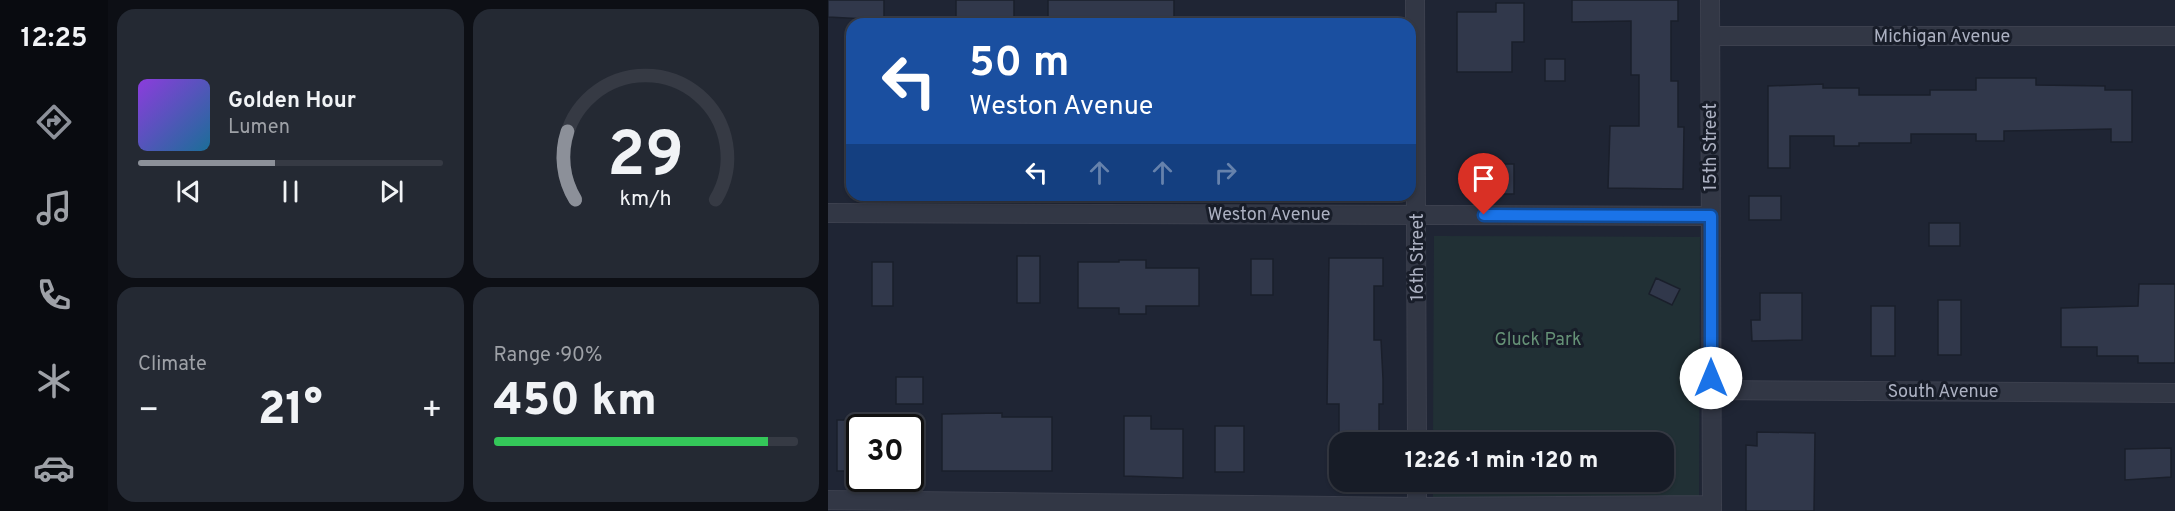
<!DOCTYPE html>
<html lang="en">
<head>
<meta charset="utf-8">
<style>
	body { margin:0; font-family:Overpass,sans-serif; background:#242933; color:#f1f3f6; height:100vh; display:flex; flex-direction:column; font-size:22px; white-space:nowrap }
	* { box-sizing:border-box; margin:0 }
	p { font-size:20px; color:#9ea1a7 }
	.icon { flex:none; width:33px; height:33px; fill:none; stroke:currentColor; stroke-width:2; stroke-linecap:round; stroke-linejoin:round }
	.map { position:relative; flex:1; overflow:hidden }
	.drawer { display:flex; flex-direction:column; gap:9px; padding:9px; background:#0d0f15; width:720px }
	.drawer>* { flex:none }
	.banner { position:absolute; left:18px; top:18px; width:570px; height:183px; border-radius:18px; box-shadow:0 2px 4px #0004,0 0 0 2px #363a44; background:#1a4fa0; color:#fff; overflow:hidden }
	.speed { position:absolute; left:18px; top:414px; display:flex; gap:12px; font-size:30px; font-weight:700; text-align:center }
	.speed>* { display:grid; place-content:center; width:78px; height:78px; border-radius:50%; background:#171c27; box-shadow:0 2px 4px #0004,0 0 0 2px #363a44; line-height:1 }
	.speed .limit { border:3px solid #111; border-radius:9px; background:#fff; color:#111 }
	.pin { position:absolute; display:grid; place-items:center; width:51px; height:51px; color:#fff; margin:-62px -26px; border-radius:50% 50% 50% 0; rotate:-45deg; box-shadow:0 0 6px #0007 }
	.pin .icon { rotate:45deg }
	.me { position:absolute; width:66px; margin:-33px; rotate:0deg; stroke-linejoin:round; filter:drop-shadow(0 0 4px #0008) }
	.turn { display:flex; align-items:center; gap:21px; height:126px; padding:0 24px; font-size:27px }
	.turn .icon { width:78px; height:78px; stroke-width:2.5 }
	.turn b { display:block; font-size:42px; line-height:51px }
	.lanes { display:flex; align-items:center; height:57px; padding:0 24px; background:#0003; justify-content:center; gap:30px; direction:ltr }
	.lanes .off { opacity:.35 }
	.big { font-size:45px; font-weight:800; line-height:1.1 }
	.drawer .card { flex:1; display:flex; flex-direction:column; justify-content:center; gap:9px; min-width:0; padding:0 21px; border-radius:18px; background:#242933 }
	.drawer .dial { align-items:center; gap:0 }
	.dial svg { height:156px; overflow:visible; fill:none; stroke:#363a44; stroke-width:7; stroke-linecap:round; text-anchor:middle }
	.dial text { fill:#f1f3f6; stroke:none }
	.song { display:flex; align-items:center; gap:18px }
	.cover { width:72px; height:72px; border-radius:9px; background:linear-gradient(135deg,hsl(270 70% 55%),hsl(200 70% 35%)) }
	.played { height:6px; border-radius:3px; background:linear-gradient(90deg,#8c9099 45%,#363a44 45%) }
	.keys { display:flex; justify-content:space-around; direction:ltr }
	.heat { display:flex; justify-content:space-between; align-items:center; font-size:33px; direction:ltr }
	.charge { height:9px; border-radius:4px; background:linear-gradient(90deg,#34c759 90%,#363a44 0) }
	.drawer .tiles { flex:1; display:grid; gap:9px; grid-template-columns:repeat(2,1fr) }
	.trip { position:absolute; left:501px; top:432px; width:345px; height:60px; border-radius:18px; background:#171c27; box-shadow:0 2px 4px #0004,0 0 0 2px #363a44; font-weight:800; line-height:60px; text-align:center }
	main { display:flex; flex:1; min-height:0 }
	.tab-bar { display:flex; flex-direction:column; width:108px; justify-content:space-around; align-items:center; background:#090b10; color:#9ea1a7 }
	.tab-bar .icon { width:42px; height:42px }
	.tab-bar .active { color:#8c9099 }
	.tab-bar b { font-size:27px; color:#f1f3f6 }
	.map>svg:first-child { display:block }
</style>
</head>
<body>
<main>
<nav class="tab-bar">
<b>12:25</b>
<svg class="icon active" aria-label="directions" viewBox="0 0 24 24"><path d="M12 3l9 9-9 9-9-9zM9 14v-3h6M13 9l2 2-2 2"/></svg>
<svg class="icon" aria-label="music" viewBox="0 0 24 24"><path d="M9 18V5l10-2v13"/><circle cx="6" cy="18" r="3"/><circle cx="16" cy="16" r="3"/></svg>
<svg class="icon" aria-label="phone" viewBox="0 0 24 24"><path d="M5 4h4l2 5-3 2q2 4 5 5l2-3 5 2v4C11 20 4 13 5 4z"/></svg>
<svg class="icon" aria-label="climate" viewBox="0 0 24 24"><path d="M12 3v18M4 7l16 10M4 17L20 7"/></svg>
<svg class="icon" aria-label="car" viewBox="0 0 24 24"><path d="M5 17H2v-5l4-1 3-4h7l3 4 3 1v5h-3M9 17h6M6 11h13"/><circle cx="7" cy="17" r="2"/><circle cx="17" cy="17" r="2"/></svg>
</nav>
<section class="drawer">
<div class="tiles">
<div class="card">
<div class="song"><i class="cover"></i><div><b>Golden Hour</b><p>Lumen</p></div></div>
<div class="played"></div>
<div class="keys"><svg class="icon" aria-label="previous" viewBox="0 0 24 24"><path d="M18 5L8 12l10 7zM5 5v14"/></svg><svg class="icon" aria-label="pause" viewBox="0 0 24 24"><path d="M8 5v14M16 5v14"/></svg><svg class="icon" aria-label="next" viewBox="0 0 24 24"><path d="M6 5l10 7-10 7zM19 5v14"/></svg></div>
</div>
<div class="card dial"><svg viewBox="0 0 100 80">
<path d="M14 69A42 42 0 1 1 86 69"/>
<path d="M14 69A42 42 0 0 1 10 34" stroke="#8c9099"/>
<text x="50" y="56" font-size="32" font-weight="700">29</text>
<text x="50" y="72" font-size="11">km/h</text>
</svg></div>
<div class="card"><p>Climate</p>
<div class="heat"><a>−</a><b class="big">21°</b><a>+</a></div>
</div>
<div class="card"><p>Range · 90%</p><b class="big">450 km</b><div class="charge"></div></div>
</div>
</section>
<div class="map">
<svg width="1347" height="511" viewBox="0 0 1347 511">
	<rect width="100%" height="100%" fill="#1f2534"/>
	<path fill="#213035" d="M606,236l266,1 -1,262 -266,-1v-16h231v-40h-231z"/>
	<path fill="#31384b" stroke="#1a1f2b" stroke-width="1.5" d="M0,0h56v20l-56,-3z
		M128,0h58v24l-58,-3z
		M220,0h126v24h-34v-3h-34v-3h-33v4h-25z
		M744,0h106v21h-7v60h7v46h6l-1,62 -75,-1 2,-62h29v-51h-8v-54l-59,1z
		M668,3h28v39h-12v30h-55v-60h39z
		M717,59h20v22h-20z
		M1148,78h60v7l69,1v4h27v52h-21v-13l-107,2v10h-28v-7h-65v9h-52v3h-25v-10h-44v32h-22v-82l55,-2v4h36v7h71v-5h46z
		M635,164h51v30h-51z
		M921,196h32v24h-32z
		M1101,223h31v23h-31z
		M189,256h23v47h-23z
		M501,258h54v28h-9v54h7l2,39v25h-4v37h-40v-37h-12z
		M423,259h22v36h-22z
		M291,260h27v8h53v38h-53v8h-27v-6h-41v-46h41z
		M44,262h21v44h-21z
		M828,278l24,11 -8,16 -23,-11z
		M1311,284h36v79h-37v-7h-41v-9h-36v-39l77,-2z
		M932,293h42v47l-50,1 -1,-21h9z
		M1110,300h23v55h-23z
		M1043,306h24v50h-24z
		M68,377h27v27h-27z
		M174,413v4h50v54h-110v-57z
		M296,416h27v13h32v49l-59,-2z
		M9,420h23v51h-23z
		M387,426h29v46h-29z
		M929,432l58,1 -1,78h-68v-66l11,1z
		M1343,448v29l-46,3v-31z"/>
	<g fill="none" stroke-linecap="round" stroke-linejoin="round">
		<defs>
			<path id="minor" d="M587,0l2,442
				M882,0l2,511
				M882,36h465
				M0,213l883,3
				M883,390l464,3
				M0,500l589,7 295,-2
				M589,511v-29"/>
		</defs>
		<use href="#minor" stroke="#3c404e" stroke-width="20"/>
		<use href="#minor" stroke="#323745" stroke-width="18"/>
	</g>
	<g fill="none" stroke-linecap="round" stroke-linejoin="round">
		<defs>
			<path id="route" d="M656,215l227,1v162"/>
		</defs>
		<use href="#route" stroke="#114b97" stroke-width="15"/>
		<use href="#route" stroke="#1a73e8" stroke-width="10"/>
	</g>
	<g text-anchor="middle" stroke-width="6" stroke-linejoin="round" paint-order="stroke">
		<g font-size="18" fill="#acb1c2" stroke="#181d29">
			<text x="1114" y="42">Michigan Avenue</text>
			<text transform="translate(882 147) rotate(-90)" y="6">15th Street</text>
			<text x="441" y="220">Weston Avenue</text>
			<text transform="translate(589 257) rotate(-90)" y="6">16th Street</text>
			<text x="1115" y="397">South Avenue</text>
		</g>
		<g font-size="18" fill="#659176" stroke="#181d29">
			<text x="710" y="345">Gluck Park</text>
		</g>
	</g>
</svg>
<div class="speed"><div class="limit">30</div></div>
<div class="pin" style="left:656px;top:215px;background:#d93025"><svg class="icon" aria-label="arrive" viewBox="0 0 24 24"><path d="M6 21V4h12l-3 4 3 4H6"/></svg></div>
<svg class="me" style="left:883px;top:378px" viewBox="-20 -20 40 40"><circle r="19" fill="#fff"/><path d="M0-13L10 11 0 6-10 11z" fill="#1a73e8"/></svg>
<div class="trip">12:26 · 1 min · 120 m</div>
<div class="banner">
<div class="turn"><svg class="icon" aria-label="left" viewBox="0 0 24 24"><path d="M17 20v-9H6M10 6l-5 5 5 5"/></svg><div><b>50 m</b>Weston Avenue</div></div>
<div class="lanes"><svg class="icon" aria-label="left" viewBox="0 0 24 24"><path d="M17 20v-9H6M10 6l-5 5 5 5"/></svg><svg class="icon off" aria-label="ahead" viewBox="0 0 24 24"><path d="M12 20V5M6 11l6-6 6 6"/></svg><svg class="icon off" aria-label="ahead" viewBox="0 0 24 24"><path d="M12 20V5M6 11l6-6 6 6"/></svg><svg class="icon off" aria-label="right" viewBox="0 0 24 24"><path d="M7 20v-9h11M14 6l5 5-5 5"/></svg></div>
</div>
</div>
</main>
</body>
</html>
